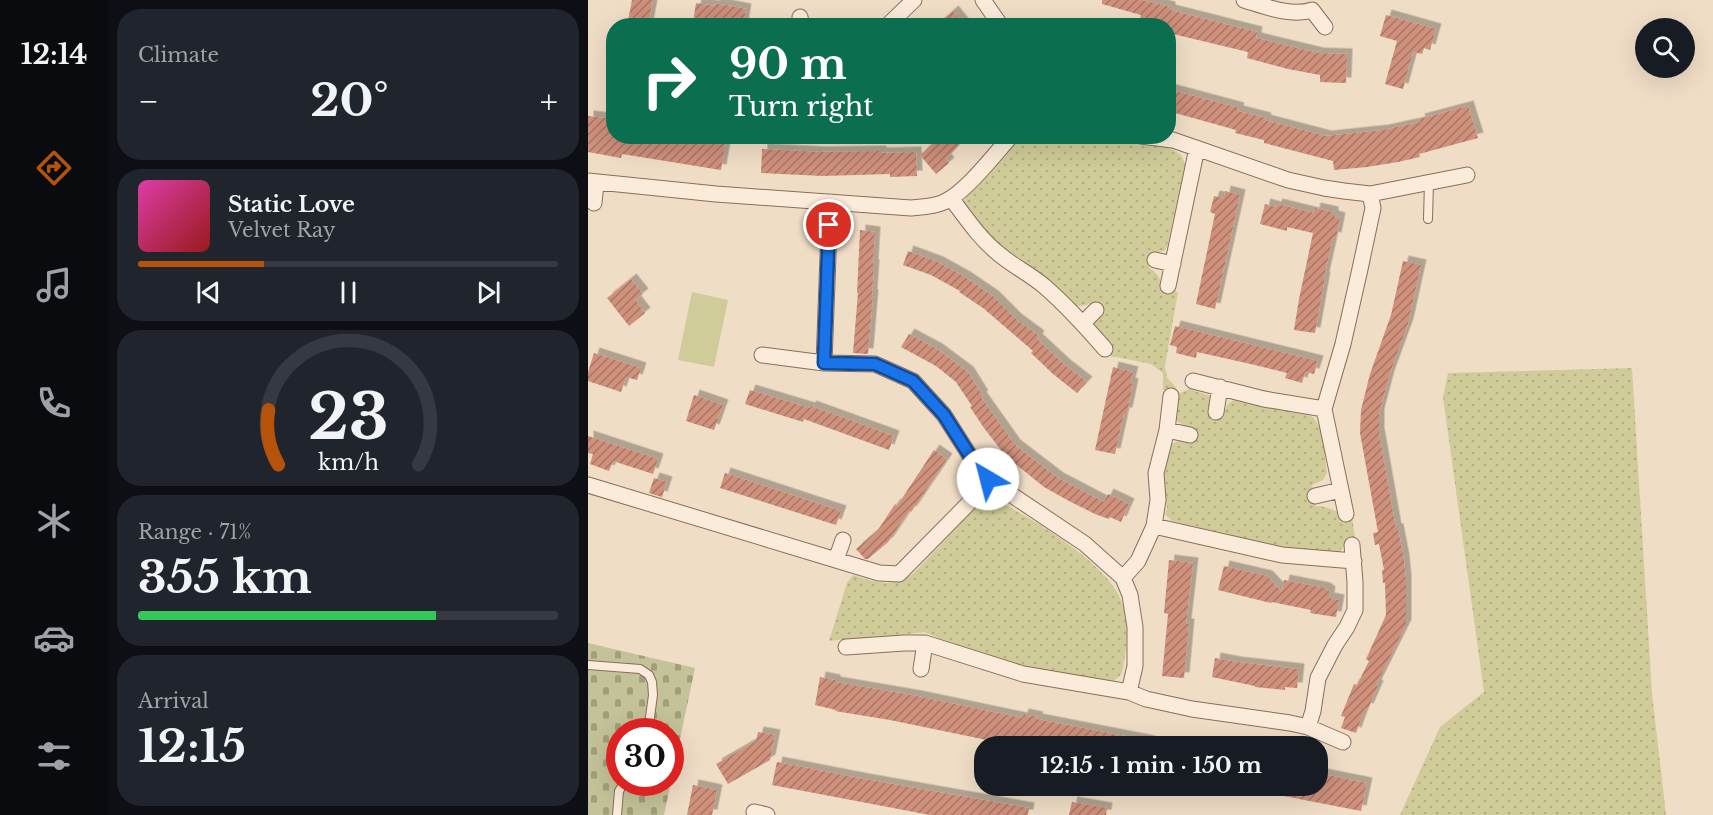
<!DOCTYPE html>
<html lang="en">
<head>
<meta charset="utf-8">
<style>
	body { margin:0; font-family:"Libre Baskerville",serif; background:#20242c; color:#f1f3f6; height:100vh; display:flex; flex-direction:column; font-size:22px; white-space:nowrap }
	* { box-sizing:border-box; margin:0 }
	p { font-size:20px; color:#9ea1a6 }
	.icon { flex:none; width:33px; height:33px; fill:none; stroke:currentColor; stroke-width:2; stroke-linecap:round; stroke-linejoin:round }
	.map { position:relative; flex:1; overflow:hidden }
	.drawer { display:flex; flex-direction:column; gap:9px; padding:9px; background:#0d0f14; width:480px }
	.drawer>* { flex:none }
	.banner { position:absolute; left:18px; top:18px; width:570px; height:126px; border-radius:24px; box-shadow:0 6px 24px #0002; background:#0b6e4f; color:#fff; overflow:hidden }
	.fabs { position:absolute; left:1047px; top:18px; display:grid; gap:12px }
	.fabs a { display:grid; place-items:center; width:60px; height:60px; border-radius:50%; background:#171b24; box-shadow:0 6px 24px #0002; font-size:30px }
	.speed { position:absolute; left:18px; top:718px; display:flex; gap:12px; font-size:30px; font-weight:700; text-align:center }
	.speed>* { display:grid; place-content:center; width:78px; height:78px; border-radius:50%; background:#171b24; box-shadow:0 6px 24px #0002; line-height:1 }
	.speed .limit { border:9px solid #d22; background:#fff; color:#111 }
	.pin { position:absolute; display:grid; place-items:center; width:51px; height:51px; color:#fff; margin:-26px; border:3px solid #fff; border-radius:50%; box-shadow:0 2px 6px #0007 }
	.me { position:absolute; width:66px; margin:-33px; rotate:323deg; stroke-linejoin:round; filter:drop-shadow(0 0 4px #0008) }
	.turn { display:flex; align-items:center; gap:21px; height:126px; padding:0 24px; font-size:27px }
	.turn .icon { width:78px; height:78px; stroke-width:2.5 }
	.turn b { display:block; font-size:42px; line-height:51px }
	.big { font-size:45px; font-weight:700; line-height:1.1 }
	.drawer .widget { flex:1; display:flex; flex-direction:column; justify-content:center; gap:9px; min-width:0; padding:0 21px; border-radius:24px; background:#20242c }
	.drawer .dial { align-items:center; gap:0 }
	.dial svg { height:156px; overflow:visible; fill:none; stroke:#363941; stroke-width:7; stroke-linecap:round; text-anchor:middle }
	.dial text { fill:#f1f3f6; stroke:none }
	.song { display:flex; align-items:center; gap:18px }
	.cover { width:72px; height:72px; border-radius:9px; background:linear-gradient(135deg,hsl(320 70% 55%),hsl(0 70% 35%)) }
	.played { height:6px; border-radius:3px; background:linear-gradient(90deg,#b45309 30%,#363941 30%) }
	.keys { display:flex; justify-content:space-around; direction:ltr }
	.heat { display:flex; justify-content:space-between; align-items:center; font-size:33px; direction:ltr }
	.charge { height:9px; border-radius:4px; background:linear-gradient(90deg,#34c759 71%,#363941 0) }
	.trip { position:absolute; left:386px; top:736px; width:354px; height:60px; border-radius:24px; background:#171b24; box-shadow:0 6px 24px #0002; font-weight:700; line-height:60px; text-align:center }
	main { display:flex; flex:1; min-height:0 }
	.tab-bar { display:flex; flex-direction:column; width:108px; justify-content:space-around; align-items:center; background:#090b0e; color:#9ea1a6 }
	.tab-bar .icon { width:42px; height:42px }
	.tab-bar .on { color:#b45309 }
	.tab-bar b { font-size:27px; color:#f1f3f6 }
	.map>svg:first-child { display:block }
</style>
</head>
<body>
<main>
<nav class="tab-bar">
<b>12:14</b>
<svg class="icon on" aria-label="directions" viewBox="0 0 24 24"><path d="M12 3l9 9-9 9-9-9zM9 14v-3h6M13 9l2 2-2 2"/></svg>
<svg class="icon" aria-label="music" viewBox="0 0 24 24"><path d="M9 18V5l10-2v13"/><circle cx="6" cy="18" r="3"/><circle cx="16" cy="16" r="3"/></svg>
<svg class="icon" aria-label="phone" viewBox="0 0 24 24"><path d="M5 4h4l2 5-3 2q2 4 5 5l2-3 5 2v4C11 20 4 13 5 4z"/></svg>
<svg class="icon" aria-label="climate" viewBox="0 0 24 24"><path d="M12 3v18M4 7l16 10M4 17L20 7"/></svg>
<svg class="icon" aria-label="car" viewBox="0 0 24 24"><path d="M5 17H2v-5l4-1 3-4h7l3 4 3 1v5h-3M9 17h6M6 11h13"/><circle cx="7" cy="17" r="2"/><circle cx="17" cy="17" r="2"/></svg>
<svg class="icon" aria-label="filters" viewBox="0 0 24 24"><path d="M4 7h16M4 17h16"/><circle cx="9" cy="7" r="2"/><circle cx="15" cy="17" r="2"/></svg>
</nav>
<section class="drawer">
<div class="widget"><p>Climate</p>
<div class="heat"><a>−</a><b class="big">20°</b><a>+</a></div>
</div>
<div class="widget">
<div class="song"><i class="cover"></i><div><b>Static Love</b><p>Velvet Ray</p></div></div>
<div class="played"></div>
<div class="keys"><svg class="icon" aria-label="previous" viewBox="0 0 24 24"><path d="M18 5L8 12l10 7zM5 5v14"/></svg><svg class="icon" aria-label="pause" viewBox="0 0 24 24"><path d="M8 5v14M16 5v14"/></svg><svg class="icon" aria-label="next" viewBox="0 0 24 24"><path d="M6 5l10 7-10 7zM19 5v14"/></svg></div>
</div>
<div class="widget dial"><svg viewBox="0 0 100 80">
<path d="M14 69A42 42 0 1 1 86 69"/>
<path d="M14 69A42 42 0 0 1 9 41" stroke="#b45309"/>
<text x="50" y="56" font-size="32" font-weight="700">23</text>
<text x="50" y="72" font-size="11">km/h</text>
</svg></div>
<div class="widget"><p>Range · 71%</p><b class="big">355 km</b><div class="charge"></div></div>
<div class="widget"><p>Arrival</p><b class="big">12:15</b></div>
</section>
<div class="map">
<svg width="1125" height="815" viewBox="0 0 1125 815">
	<defs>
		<pattern id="grass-dots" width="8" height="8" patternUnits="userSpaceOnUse" patternTransform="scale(1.5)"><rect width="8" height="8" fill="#cfcc99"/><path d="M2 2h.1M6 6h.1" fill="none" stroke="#b3af83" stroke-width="1.8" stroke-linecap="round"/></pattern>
		<pattern id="cemetery-stones" width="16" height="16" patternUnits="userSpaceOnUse" patternTransform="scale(1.5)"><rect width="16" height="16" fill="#c4c298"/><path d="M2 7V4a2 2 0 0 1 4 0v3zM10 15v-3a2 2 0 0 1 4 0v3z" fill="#a09e7b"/></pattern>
		<pattern id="building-hatch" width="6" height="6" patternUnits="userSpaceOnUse" patternTransform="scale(1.5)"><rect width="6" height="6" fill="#cf907b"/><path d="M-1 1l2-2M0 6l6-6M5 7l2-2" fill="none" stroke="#a97664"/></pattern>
		<filter id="shadow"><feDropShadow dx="5.5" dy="-5.5" stdDeviation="0" flood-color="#0004"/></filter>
	</defs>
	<rect width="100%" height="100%" fill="#f0ddc6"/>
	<path fill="url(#grass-dots)" d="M432,137c30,0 61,-2 90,0 7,0 12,3 18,5 18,4 54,0 57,23l-18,82 -3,4 -12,2 -3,15c9,5 12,10 12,20l17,4 -13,74 2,11 13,16 9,-4 22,7v18l12,2c2,-7 4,-15 13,-16l75,16c13,8 14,42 16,57l-4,7 -11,5 4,21c14,0 23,8 36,11l3,21 -7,2 -9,12 -50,-3 -117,-28 -7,-7 2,-6 -5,-32 7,-31 10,-4h9l3,-12 -14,-8 -10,-30 -4,-1v-17l-12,-9 -55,-11 10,-10 -12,-16 1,-7 6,-6 -12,-10 -7,2h-8l-86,-65 -25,-38c13,-25 38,-46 57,-66z
		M1044,368l20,325 14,122h-266l40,-88 44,-35 -41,-295 5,-24z
		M403,498c35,16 116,65 130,102 6,13 7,41 4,55 -2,15 -2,25 -18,27l-116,-22 -67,-28 -46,6 -31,1 -18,2 18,-58 6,-8c24,8 39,13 61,-2l69,-73z"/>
	<path fill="url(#cemetery-stones)" fill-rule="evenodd" d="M0,643l107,25 -31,147h-76zM32,732h50v51h-50z"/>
	<path fill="#cfcc99" d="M104,292l36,8 -14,67 -36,-7z"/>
	<path fill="url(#building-hatch)" filter="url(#shadow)" d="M44,0h21l-5,26h-21z
		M514,0h40l28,7v3l87,22 -1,6 62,15 29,1 -1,29 -26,-1v-7l-32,-6 -41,-11 1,-6 -79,-19 2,-7h-18l-14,-4 2,-7 -39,-11z
		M108,3l18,3 1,-3 31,6 -3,17h-31l-19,-4z
		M365,11l12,15h-29z
		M798,15l50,14 -6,21 -6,-2 -2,6 -9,-2 -10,37 -18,-5 12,-43 -17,-5z
		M580,89l71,19 -1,3 28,7 -1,2 61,16 57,-6 37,-8 -1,-3 49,-13 10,32 -59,16 1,3 -22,5 -31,5 -33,3 -1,-9 -69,-18v-3l-29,-7 1,-3 -68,-19z
		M0,116l26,3v17h113l-6,34 -99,-16 -1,4 -33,-6z
		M353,136h26l-21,23 3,4 -13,11 -16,-19z
		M174,149l58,3 61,-1v2l35,-1 1,24 -27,1v-3l-67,2 -62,-3z
		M637,191l15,4 -25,114 -19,-5 19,-90 -5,-2 4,-16 10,2z
		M677,204l11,3 1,-3 37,9 1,-5 18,4v4l7,2 -4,20 -3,-1 -9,40h1l-10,56 -21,-3 5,-31 14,-66 -26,-6v4l-27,-7z
		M272,230l15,2 -2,33h1l-2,30h1l-5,59 -15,-1 5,-60h-1z
		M320,251l30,11 27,15 28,19 23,23 23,17 -2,3 28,26 22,17 -10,11 -24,-19 -22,-21 2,-2 -50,-43 -24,-16 1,-1 -29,-16 -28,-10z
		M815,261l18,4 -13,59 -19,52 -10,38v19l17,96h2l6,31 2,21v44l-30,60 2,1 -10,23 -3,-1 -9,25 -15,-5 4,-11 -4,-1 13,-32 3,1 12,-24 -3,-2 20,-44 -1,-32h-2l-1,-13h2l-5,-26 -4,1 -2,-12 5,-1 -18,-99 1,-23 9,-36 21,-59z
		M43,279l12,15 -8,6 10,13 -16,13 -22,-28z
		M587,326l143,35 -4,13 -9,-2 -3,11 -17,-5 2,-5 -32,-8 -58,-13 -1,6 -20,-5 1,-6 -7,-2z
		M321,334l28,15 31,23 15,24 -2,1 34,48 43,33 46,24 4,-8 21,10 -8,18 -11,-5 -1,2 -14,-5 -26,-13 -25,-14 -31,-25 -2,1 -27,-35 -14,-21 2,-1 -16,-24 -20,-16 -35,-19z
		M6,353l47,15 -4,12 -11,-3 -5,15 -33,-11v-9z
		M525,367l20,5 -3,11 3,1 -6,29h-3l-9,41 -20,-4z
		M162,390l60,18 1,-2 83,30 -5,14 -85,-31 -1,3 -58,-18z
		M106,395l29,10 -9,25 -28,-9z
		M0,436l70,23 -5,15 -40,-13 -4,10 -19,-7 3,-10 -5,-1z
		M346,450l13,9 -36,53 -2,-1 -21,31 -20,17h-3l-9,-10 22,-19 17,-26 2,2z
		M137,473l116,38 -5,14 -116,-37z
		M66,478l13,4 -5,15 -13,-4z
		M581,560l24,3 -7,61h3l-5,54 -22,-2 6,-62 -4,-1z
		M636,566l43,10 15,16 2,-12 41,8 5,4 -1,6 10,2 -3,17 -26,-4 1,-3 -39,-8 -1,1 -53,-13z
		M627,658l21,4 63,7 -2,19 -12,-1v3l-30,-3v-1l-43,-9z
		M232,677l15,3v2l82,14 105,22 1,-4 15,3 -1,2 113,22 -1,6h-111l-26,-5 -1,3 -121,-25 -55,-9 1,-1 -21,-5z
		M170,732l17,3 -5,25 -42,24 -12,-20 40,-23z
		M189,762l87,17 165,29 -1,7h-98l-158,-30z
		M729,773l50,10 -6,28 -98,-19 1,-6h53z
		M105,785l24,5 -5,25h-25z
		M484,802l35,6 -1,7h-37z"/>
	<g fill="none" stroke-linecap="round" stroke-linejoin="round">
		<defs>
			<path id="service" d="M840,219l1,-37
				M0,665l52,4 9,6 3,7 1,13 -5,37
				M29,815l2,-24 5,-8"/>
			<path id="minor" d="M395,0l18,26
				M656,0c20,6 47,17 68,10l13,17
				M212,17l2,9
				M299,26l27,-26
				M553,136l32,4 115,40 36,8 20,3 26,3 97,-19
				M0,181l128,13 195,14c11,-1 22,-1 33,-6 21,-9 51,-48 67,-66
				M363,198c15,20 29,41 48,56 14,12 31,20 45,32 22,19 42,41 61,63
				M6,203l2,-20
				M567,260l18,4
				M580,286l29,-138
				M495,323l13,-13
				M174,355l62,8 51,1 38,17 31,34 28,44 16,20 97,65 38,34 7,17 5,32v39l-6,26
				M236,363l6,-161
				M605,381l71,18 60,10
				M628,412l4,-25
				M579,430l23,5
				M0,485l291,88 20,1 67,-68 22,-27
				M727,496l26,-6
				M758,514l-22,-105 19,-65 17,-75 13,-61 -3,-14
				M566,526l128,29 72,6
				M248,560l7,-20
				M535,578l15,-17 16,-35 4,-26 -2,-27 11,-43 4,-34
				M258,647l58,-4h21l98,31 106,18 17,7 46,10 98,14 18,4 35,15
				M333,669l4,-26
				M720,727l5,-16 5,-33 17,-33 12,-18 8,-17v-28l-3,-37
				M166,812l13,3"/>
		</defs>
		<use href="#service" stroke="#8c6d5b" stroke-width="10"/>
		<use href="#minor" stroke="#8c6d5b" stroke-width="17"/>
		<use href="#service" stroke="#faebda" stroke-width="8"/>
		<use href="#minor" stroke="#faebda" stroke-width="15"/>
	</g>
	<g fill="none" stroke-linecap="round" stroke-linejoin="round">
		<defs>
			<path id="route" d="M241,225l-5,138 51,1 38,17 31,34 28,44 16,20"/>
		</defs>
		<use href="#route" stroke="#114b97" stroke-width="15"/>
		<use href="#route" stroke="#1a73e8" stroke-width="10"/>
	</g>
</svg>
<div class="fabs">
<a><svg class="icon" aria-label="search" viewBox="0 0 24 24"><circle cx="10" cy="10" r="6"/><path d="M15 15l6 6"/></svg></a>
</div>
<div class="speed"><div class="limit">30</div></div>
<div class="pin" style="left:241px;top:225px;background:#d93025"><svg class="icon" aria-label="arrive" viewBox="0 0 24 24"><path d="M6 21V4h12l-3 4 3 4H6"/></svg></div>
<svg class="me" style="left:400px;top:479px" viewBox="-20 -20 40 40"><circle r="19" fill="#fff"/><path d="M0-13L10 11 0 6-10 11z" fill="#1a73e8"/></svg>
<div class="trip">12:15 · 1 min · 150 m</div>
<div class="banner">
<div class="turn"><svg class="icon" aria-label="right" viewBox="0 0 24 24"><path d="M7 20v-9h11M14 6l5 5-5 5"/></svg><div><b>90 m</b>Turn right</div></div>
</div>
</div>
</main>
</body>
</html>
